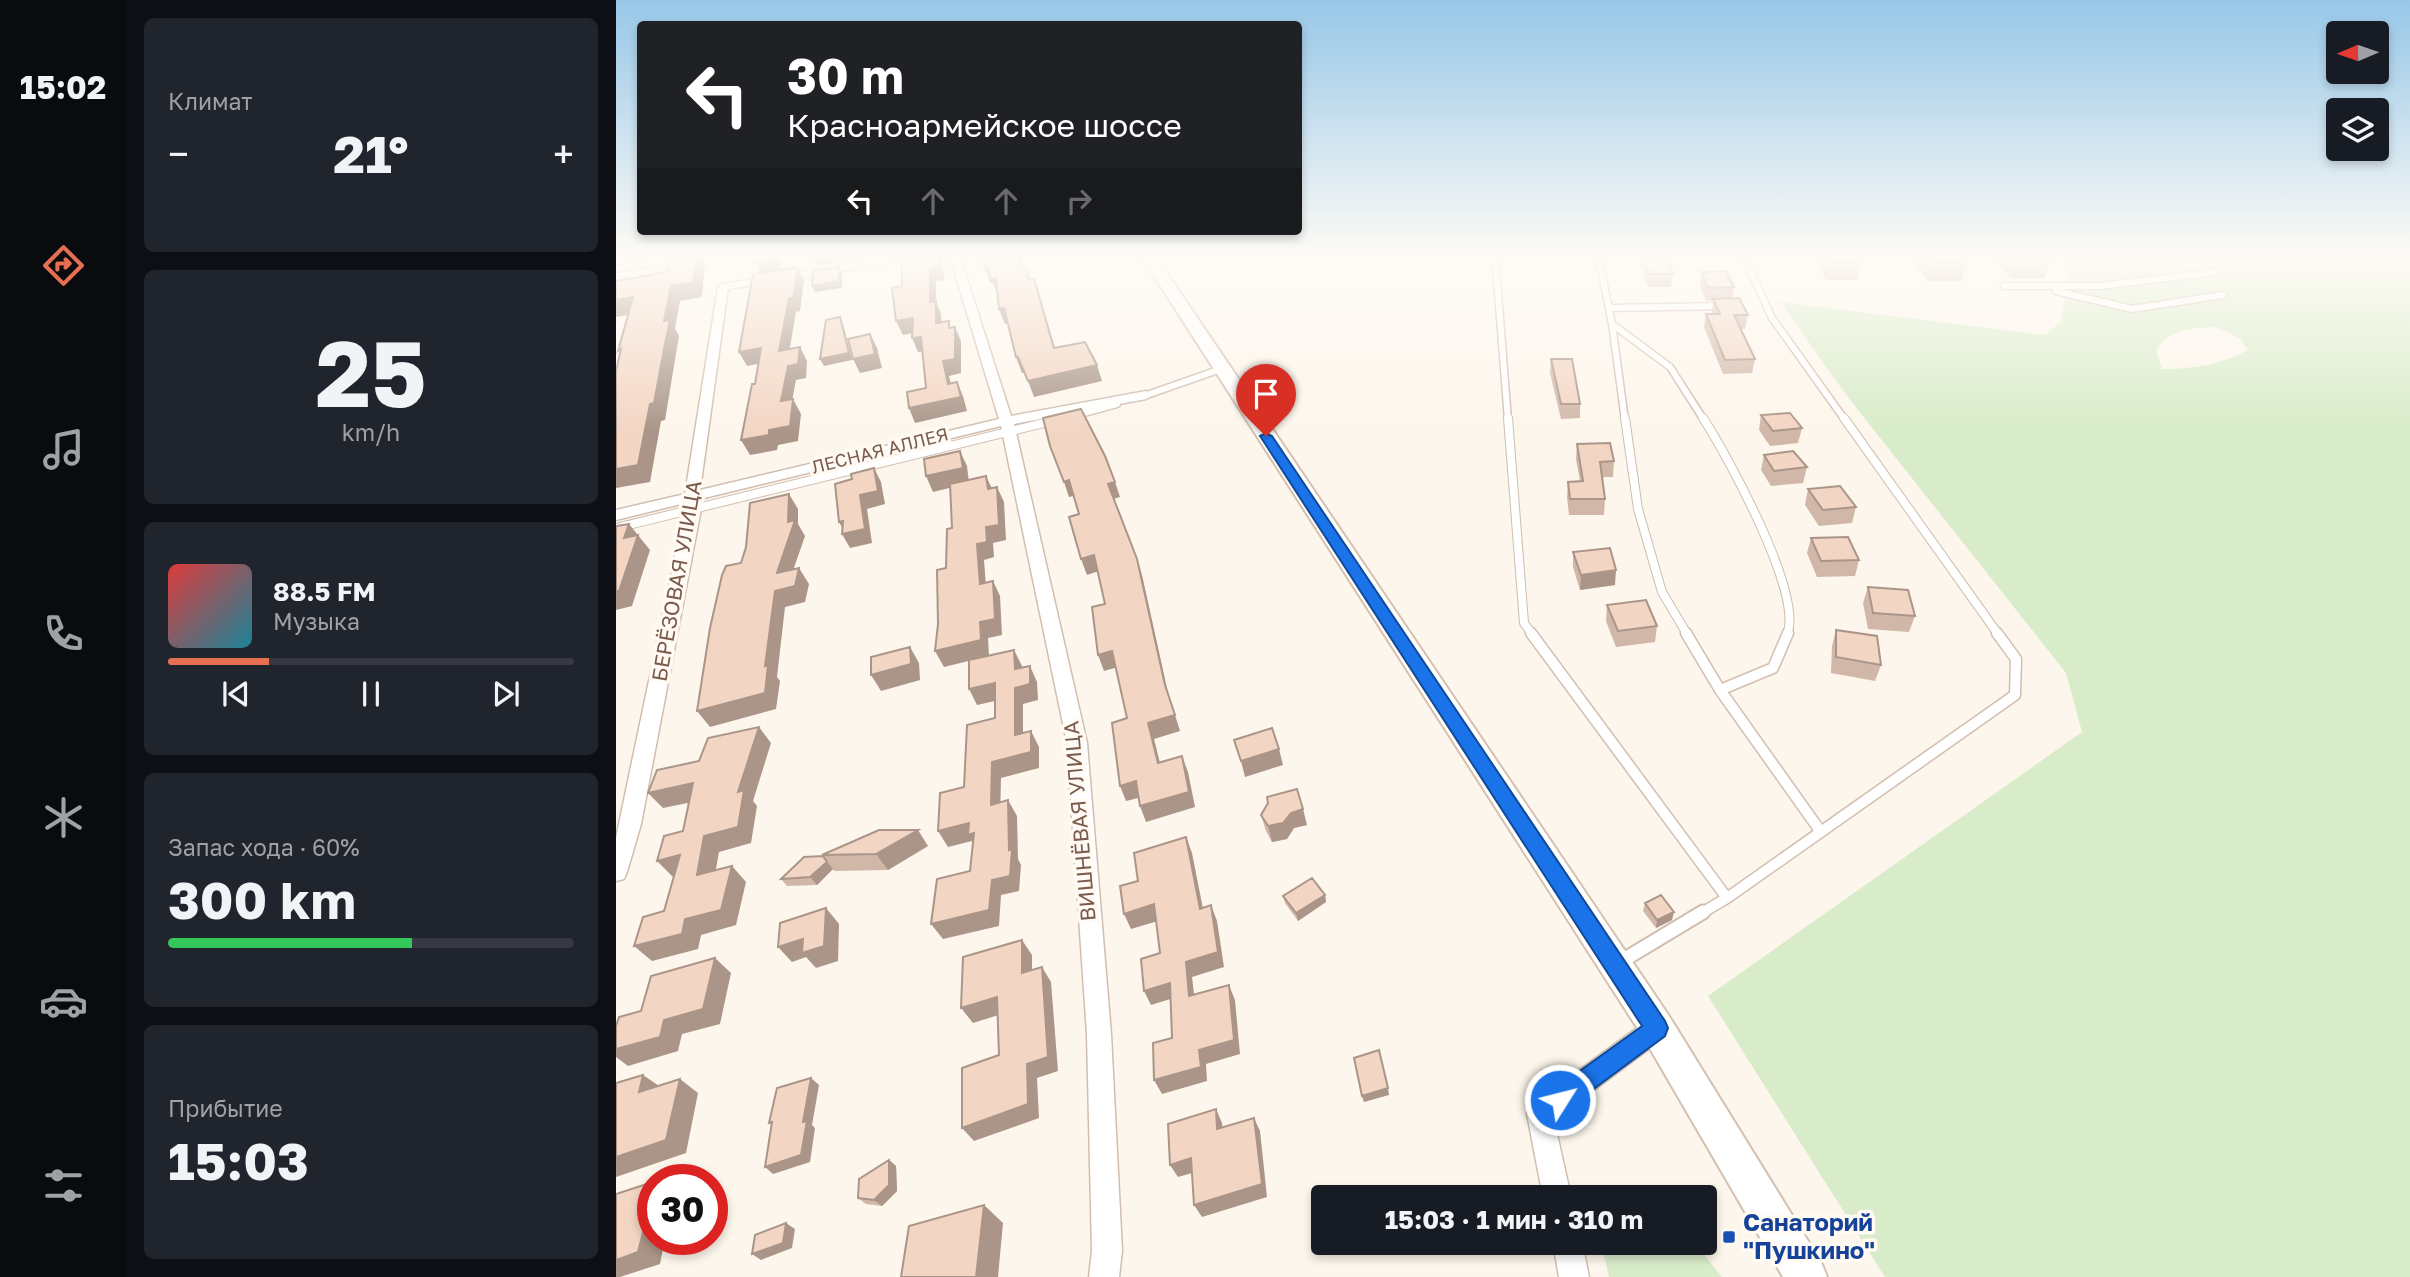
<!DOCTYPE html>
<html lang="ru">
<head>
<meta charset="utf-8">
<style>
	body { margin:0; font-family:"Golos Text",sans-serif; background:#20242c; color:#f1f3f6; height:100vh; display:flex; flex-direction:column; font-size:26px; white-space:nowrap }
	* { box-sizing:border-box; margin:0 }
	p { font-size:23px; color:#9ea1a6 }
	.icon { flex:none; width:38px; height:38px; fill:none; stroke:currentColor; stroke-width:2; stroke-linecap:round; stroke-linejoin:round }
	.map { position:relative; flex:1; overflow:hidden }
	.details { display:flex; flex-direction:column; gap:18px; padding:18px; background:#0d0f14; width:490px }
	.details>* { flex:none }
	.top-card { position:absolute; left:21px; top:21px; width:665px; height:214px; border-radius:7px; box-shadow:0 4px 10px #0003; background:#202124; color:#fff; overflow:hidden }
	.needle { width:46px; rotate:268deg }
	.buttons { position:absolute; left:1710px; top:21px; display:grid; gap:14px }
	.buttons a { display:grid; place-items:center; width:63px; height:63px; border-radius:7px; background:#171b24; box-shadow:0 4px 10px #0003; font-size:35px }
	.speed { position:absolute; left:21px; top:1164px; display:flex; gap:14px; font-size:35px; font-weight:700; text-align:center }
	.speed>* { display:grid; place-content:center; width:91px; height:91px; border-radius:50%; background:#171b24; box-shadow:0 4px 10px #0003; line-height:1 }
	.speed .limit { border:10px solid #d22; background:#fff; color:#111 }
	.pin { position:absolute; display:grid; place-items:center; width:60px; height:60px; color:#fff; margin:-72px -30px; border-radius:50% 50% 50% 0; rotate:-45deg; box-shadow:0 0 7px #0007 }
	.pin .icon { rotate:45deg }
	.me { position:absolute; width:77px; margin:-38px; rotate:54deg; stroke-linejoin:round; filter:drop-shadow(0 0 5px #0008) }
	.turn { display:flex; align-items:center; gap:24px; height:147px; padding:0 35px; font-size:32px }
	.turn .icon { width:91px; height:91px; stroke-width:2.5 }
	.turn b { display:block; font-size:49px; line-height:60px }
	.lanes { display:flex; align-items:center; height:66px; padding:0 35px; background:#0003; justify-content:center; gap:35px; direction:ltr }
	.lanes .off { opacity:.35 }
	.big { font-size:52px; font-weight:700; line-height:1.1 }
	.details .widget { flex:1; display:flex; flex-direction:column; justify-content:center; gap:10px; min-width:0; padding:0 24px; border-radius:10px; background:#20242c }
	.details .dial { align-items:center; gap:0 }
	.dial b { font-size:91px; line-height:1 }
	.song { display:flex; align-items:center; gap:21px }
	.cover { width:84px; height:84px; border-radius:10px; background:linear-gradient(135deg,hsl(0 70% 55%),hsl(190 70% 35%)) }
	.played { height:7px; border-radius:4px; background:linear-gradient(90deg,#e76f51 25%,#363941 25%) }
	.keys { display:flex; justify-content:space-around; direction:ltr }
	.heat { display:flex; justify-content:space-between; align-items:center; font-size:38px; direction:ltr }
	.charge { height:10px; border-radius:5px; background:linear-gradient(90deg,#34c759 60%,#363941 0) }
	.trip { position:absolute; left:695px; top:1185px; width:406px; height:70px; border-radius:7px; background:#171b24; box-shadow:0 4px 10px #0003; font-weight:700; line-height:70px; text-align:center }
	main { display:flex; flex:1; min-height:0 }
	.tabs { display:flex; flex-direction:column; width:126px; justify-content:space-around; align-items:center; background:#090b0e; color:#9ea1a6 }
	.tabs .icon { width:49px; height:49px }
	.tabs .on { color:#e76f51 }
	.tabs b { font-size:32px; color:#f1f3f6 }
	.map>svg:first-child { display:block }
</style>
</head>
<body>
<main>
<nav class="tabs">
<b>15:02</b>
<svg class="icon on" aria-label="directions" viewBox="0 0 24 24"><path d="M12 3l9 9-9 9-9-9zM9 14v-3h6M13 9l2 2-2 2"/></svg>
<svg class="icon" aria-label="music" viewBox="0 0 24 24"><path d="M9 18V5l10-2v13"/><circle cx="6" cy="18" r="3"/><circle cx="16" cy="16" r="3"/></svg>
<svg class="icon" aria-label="phone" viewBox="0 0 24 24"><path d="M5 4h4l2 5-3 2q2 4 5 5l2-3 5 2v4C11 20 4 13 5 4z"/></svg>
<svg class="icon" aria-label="climate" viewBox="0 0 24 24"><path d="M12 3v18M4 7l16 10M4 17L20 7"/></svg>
<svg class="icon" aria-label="car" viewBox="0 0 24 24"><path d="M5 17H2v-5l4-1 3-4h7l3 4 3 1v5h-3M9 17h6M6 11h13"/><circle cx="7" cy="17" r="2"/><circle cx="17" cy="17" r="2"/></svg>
<svg class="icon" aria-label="filters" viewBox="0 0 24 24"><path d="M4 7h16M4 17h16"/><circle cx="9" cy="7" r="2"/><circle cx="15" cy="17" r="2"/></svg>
</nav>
<section class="details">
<div class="widget"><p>Климат</p>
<div class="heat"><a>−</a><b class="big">21°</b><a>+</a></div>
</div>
<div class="widget dial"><b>25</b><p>km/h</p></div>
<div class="widget">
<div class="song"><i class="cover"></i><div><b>88.5 FM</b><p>Музыка</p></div></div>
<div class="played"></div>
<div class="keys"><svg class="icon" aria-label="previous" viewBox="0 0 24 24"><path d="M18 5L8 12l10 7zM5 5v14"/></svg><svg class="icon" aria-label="pause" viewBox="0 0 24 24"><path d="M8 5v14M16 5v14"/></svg><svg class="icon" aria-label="next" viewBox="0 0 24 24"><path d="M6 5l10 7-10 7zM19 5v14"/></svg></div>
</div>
<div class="widget"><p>Запас хода · 60%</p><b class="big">300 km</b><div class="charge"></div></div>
<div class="widget"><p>Прибытие</p><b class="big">15:03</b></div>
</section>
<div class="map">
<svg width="1794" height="1277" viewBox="0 0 1794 1277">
	<rect width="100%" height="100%" fill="#fdf6ec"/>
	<path fill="#d8ecc9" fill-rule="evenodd" d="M1445,254h349v1023h-525l-177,-281 374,-264 -16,-59 -219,-277 -67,-94 265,33 16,-14 8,-46zM1599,327l25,11 8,12c-28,15 -55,19 -86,19l-6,-19c15,-22 34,-21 59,-23z
		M985,1243h94l27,34h-113z"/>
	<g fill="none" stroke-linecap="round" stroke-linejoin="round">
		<defs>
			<path id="service-far3" d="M879,254l13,166
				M982,254l14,70 13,96
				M1127,254l29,64 73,102
				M0,269l84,-15
				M176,276l133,-22
				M1388,286h96l117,-14
				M107,287l37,-6
				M1440,291l76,18 91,-14
				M993,308l114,-2
				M996,324l58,43 34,53
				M525,397l80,-28
				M457,416l44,-12"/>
			<path id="service-far2" d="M892,418l16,205 8,11
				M1009,418l13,91 24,83 25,42
				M1087,418c24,37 101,177 84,216
				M1228,418l154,216
				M0,528l440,-108"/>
			<path id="service-far1" d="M915,633l196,265
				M1070,633l34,57 101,142
				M1104,690l53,-22 15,-35
				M1084,914l27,-16 288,-203 1,-36 -19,-26"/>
			<path id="service" d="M1004,962l83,-50"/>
			<path id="minor" d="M333,254h10l52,162 135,-25 6,4 -6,4 -132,25 73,319 24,291 11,217 -3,26h-30l3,-26 -5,-217 -20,-291 -66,-317 -301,73 1,10 -60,315 -14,48 -3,7 -8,2v-43l69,-329v-6l-69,17v-10l69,-16 33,-207 5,-3 5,3 -28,203 299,-71z
				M1041,1016l9,4 3,8 -3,8 -112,84 17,77h-28l-16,-83 4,-9 117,-85z
				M937,1242h29l7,35h-30z"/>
			<path id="secondary" d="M524,254h14l515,762 152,246 6,15h-44l-138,-237z"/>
		</defs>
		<use href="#service-far3" stroke="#d1beb0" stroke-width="9"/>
		<use href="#service-far2" stroke="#d1beb0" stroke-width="10"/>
		<use href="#service-far1" stroke="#d1beb0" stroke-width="13"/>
		<use href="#service" stroke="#d1beb0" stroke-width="17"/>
		<use href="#minor" stroke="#d1beb0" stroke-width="3"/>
		<use href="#secondary" stroke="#d6c0b0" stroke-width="4"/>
		<use href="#service-far3" stroke="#fff" stroke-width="6"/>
		<use href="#service-far2" stroke="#fff" stroke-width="8"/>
		<use href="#service-far1" stroke="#fff" stroke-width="10"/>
		<use href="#service" stroke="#fff" stroke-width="13"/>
		<use href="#minor" fill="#fff" fill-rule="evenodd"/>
		<use href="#secondary" fill="#fff" fill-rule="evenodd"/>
	</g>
	<path fill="#d1b7a8" d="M1021,254h28l8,20 -2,13h-23z
		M1196,254h46l4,6 -5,20h-31z
		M1292,254h53l6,7 -6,20h-33z
		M1372,254h59l4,5 -7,19h-33z
		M1085,272l33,15 -2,11 16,17 -3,14h-4l14,30 -3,14 -29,1 -19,-47 2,-13h6l1,-13h-7l-6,-16z
		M935,359l29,45v14l-19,1 -11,-46z
		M1145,415l41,13 -4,15 -28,3 -11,-16z
		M961,444l37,17 -1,16h-11l3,22 -1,16h-35l-2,-18 1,-15 12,-1 -4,-22z
		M1148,455l43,12 -4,16 -32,3 -10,-16z
		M1192,489l48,18 -4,16 -33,3 -14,-21z
		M1195,538l48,22 -4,16 -38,1 -10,-24z
		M957,552l42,33 -35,5 -7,-23z
		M1252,587l47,29 -6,16 -41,-3 -5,-26z
		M991,605l50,21 -2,16 -39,5 -10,-26z
		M1220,630l45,35 -6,16 -44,-8 1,-27z
		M645,815l46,10 -13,3 -7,11 -15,3 -6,-11z
		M312,846l-40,24 -54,1 -1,-2 -16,16 -30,1 -6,-7 42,-23 -1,-1z
		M709,895l1,7 -28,19 -13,-18 -2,-7z
		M1029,903l27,17 -16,8 -13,-17z
		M273,1160l7,6 1,25 -15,15 -16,-2 -8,-6z"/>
	<path fill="#aa9588" d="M80,254h3l6,10 -3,33 -22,4 -5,28 4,7 -14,84 -4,1 -11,61 -34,6v-19l48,-148 7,-35z
		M157,254h4l4,7 -2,11 -17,3 -7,-13z
		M195,254h31v8l-25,4z
		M321,254h2l6,26 -9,1v34l-6,-13v-34z
		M182,267l6,13 -4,31 -4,1 -9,53 -8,-14 10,-53z
		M223,267l3,6v15l-27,4 -3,-6z
		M373,268l7,10 5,15 -4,1 -4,-11h-3l-5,-14z
		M418,279l5,15 20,70 -5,-16z
		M17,297l10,15 -27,5v-17z
		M320,301l5,13 1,23 -6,-14z
		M388,308l5,15 -4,1 -6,-15z
		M224,317l3,7 9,36 -28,6 -4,-7z
		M297,318l6,14 -16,3 -7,-14z
		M339,327l6,14v32l-12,3 5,22 -6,-14 -5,-23z
		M254,334l7,14 5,20 -22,5 -7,-14z
		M305,337l6,14 -9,1 -6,-14z
		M184,347l7,14 -1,17 -10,2 -7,36 -8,-15 7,-35z
		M145,348l7,14 -21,4 -8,-14z
		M400,357h2l6,16h-2z
		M481,365l5,16 -68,16 -6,-16z
		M341,382l6,14 4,15 -52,12 -6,-15z
		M177,399l8,15 -3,27 -20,4 -1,5 -27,5 -9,-15 28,-10z
		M344,451l7,15 2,17 -36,9 -7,-16z
		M258,468l7,14 4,22 -18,5 5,34 -22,5 -8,-14h4l-7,-12 21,-27z
		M370,476l7,15 -5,-2z
		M453,480l5,16 -5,1 -5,-15z
		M499,482l5,15 -7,2 -5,-15z
		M381,487l7,15 2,38 -13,3 1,14 -10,3 3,40 -7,-16 -3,-40 9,-17z
		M173,494l9,15v15l7,12 -18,52 12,-20 10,16 -4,18 -20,5 -8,70 3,4 -4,28 -66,18 -13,-16 68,-45 12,-93 11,-51z
		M13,524l21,26 -18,56 -16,4v-19l8,-53z
		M478,555l5,16 -12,4 -6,-16z
		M521,559l5,16 28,127 -5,-17z
		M1000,570l-1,15 -35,5 1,-15z
		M377,581l7,15 2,39 -14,3 1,18 -45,11 -9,-16 45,-29z
		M294,647l9,16 1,17 -39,11 -10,-16z
		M398,650l8,16v19l-7,-16z
		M496,651l6,16 -14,4 -6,-16z
		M414,666l7,16 1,18 -15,4v47l-8,-16v-47z
		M379,683l9,16 -27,6 -8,-16z
		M559,715l5,16 -26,8 10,40 -6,-16 -10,-40z
		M143,727l12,16 -18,58 4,5 -6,37 -32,9 -7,39 -15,-16 7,-39 34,-44z
		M415,731l8,16v21l-38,10 -1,43 -9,-16 1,-43z
		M663,749l4,16 -38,12 -4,-16z
		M566,756l6,16 7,35 -49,15 -6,-16z
		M520,781l6,16 -16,4 -6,-15z
		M77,783l14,16 -44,9 -15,-15z
		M392,800l9,16 1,43 3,6 -2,26 -18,4 -2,31 -56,13 -12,-15 78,-74z
		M687,809l4,16 -13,3 -7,11 -15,3 -4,-16 23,-13z
		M353,823l9,16v12l-6,-10 -24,6 -10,-16z
		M302,830l10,16 -40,24 -12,-16z
		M570,837l6,16 14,71 -6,-15z
		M64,855l16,15 -23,7 -16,-16z
		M211,862l6,7 -16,16 -7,-8z
		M116,866l14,16 -10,43 -35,10 -3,14 -46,12 -18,-15 51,-27z
		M709,895l1,7 -28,19 -2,-8z
		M538,904l7,16 -30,9 -7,-15z
		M595,905l6,16 7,46 -32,10 4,34 -7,-15 -3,-34z
		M210,908l13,16 -1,37 -22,7 -10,-11 -14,5 -14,-15z
		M1058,912l-2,8 -16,8 1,-8z
		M406,940l10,15v32l-10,-14z
		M99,958l16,15 -11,51 -38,10 -4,17 -50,15 -12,-9v-8l48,-29z
		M426,967l9,15 7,89 -21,7 2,40 -65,23 -12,-13 65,-64z
		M554,983l7,14 -26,8 -7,-14z
		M613,985l6,15 5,54 -34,10 1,17 -45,13 -8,-14 45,-30z
		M381,997l11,15 -35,11 -12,-15z
		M27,1075l19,13 -23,4z
		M195,1078l8,7 -7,40 3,3 -5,34 -37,12 -8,-7 38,-45z
		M64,1079l18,14 -12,60 -70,24v-20z
		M772,1088l1,7 -25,7 -2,-6z
		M600,1109l6,14 2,19 -7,-13z
		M638,1118l6,13 7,66 -65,20 -8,-12z
		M575,1158l8,13 -21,6 -8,-12z
		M273,1160l7,6 1,25 -15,15 -8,-6z
		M37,1193v46h12l-5,25 -40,13h-4v-17z
		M368,1205l19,18 -5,54h-22z
		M170,1223l9,6 -3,19 -31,12 -9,-6z"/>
	<path fill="#f3d5c3" stroke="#aa9588" stroke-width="2" d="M56,254h24l-3,29 -22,3 -7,35 6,-1 -5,24 -11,59 -4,1 -12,61 -22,4v-98l5,-22 -3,2 15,-54 -17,3v-19l50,-9z
		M141,254h16l-1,5 -17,3z
		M285,254h36l2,13 -9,1v34l6,-1v22l13,-2v7l6,-1v32l-12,2 5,23 9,-2 4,15 -52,11 -2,-16 19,-4 -5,-51 -9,1 1,-20 -17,3 -4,-33 10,-2z
		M367,254h36l2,14 5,-1 3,13 5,-1 20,69 31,-6 12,23 -69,16 -10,-24h-2l-12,-49 -5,1 -3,-31 -5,1 -2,-11 -4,1z
		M1026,254h23l8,20h-24z
		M1211,254h31l4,6h-32z
		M1312,254h33l6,7h-34z
		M1397,254h34l4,5h-33z
		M182,267l-5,31h-4l-10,53 21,-4 -2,17 -10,2 -7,35 12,-2 -3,27 -21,4v5l-28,5 11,-56h3l6,-36 -22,4 14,-78z
		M223,267v14l-27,5 1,-15z
		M1110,271l8,16 -26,1 -7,-16z
		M1123,298l9,17h-14l21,44 -30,1 -19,-46h14l-7,-15z
		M224,317l9,36 -29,6 6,-39z
		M254,334l5,20 -22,5 -5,-20z
		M935,359h21l8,45h-19z
		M465,409l24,47 10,26 -7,2 29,75 28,126 10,30 -27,8 10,40 24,-7 7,36 -49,14 -4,-25 -16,5 -8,-63 15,-5 -15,-67 -14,4 -6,-48 13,-3 -11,-49 -13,4 -12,-42 10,-3 -10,-34 -5,2 -14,-36 -7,-28z
		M1174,413l12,15 -29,3 -12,-16z
		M994,443l4,18 -14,1 5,37h-35l-2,-17 15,-1 -6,-37z
		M344,451l3,17 -37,8 -2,-17z
		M1177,451l14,16 -33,4 -10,-16z
		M258,468l4,23 -18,4 5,34 -23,5 1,-13 -4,1 -4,-38 17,-5 -1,-5z
		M370,476l2,13 9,-2 2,38 -13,2 1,15 -10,2 3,40 13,-3 2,38 -15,3 1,18 -46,11 3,-27 -1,-54 9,-2 1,-39 5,-1 -2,-44z
		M1224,486l16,21 -33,3 -15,-21z
		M173,494l-1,28 7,-2 -18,53 22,-5 -4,18 -20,5 -10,75 3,-1 -3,28 -68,18 13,-83 12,-53 4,-9 15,-3 5,-16 4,-44z
		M13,524l-5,14 14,-3 -19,56h-3v-65z
		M1232,537l11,23 -38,1 -10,-23z
		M994,548l6,22 -35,5 -8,-23z
		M1252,587l40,3 7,26 -42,-3z
		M1030,600l11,26 -39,5 -11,-26z
		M1220,630l41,6 4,29 -45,-8z
		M294,647l1,17 -40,11v-18z
		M398,650l1,19 15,-3v18l-15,4v47l16,-4v21l-39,10 -1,43 17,-5 1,50 3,-1 -2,27 -18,4 -3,30 -58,14 6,-45 33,-8 4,-38 -6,2 1,-12 -31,8 2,-38 24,-6 3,-62 28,-7v-35l-26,6v-29z
		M143,727l-21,65 6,-2 -6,37 -34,9 -7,39 35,-9 -11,44 -36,9 -3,15 -48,12 9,-29 21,-6 16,-56 -23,6 7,-25 19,-5 10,-48 -45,10 9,-23 42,-9 9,-23z
		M656,728l7,21 -38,12 -7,-21z
		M681,789l6,20 -12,4 -8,10 -15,3 -7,-11 7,-12 -1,-6z
		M263,830h39l-42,24 -54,1z
		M570,837l14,72 11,-4 7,47 -32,10 3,34 40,-11 5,55 -35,10 2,17 -47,13 -1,-37 19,-5 -2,-55 -26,8 -3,-32 19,-6 -6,-49 -30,10 -4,-28 18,-5 -4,-28z
		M207,856l4,6 -17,15 -29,2 23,-22z
		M696,878l13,17 -29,18 -13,-17z
		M1045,895l13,17 -17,8 -12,-17z
		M210,908l-2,38 -22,7 1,-14 -25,8 2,-24z
		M406,940v33l20,-6 6,90 -21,7 1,40 -66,24v-60l37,-13 -2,-58 -36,11 2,-51z
		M99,958l-12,51 -39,11 -4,17 -44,12v-23l3,-9 22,-6 10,-35z
		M763,1050l9,38 -26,8 -8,-38z
		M27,1075l-4,17 41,-13 -14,61 -50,17v-74z
		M195,1078l-8,44 4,-1 -6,34 -36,12 7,-45 -3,1 8,-35z
		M600,1109l1,20 37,-11 8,66 -68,21 -3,-47 -21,7 -2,-41z
		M273,1160v25l-15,15 -16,-2 1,-19z
		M37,1182v11l-15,59 -22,8v-66z
		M368,1205l-8,72h-75l8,-51z
		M170,1223l-3,20 -31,11 3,-19z"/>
	<linearGradient id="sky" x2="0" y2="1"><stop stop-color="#97c7e8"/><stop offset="0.59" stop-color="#fefbf6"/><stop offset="1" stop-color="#fefbf6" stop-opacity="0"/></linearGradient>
	<rect width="1794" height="433" fill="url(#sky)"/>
	<path fill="#1a73e8" stroke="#114b97" stroke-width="2" d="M650,433l6,3 393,585 3,7 -3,8 -97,72 -8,3 -8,-3 -4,-8 4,-9 90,-65 -382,-590z"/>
	<rect fill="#1a4fb4" stroke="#fffaf3" stroke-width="2.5" x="1106" y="1230" width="14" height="14" rx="3.5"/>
	<g text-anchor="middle" stroke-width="7" stroke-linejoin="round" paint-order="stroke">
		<g font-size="18" fill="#7a5c4d" stroke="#fffaf3">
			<text transform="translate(264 451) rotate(-14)" y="6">ЛЕСНАЯ АЛЛЕЯ</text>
		</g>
		<g font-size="21" fill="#7a5c4d" stroke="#fffaf3">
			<text transform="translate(61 581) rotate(-80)" y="7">БЕРЁЗОВАЯ УЛИЦА</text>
			<text transform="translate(464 821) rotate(-95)" y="7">ВИШНЁВАЯ УЛИЦА</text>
		</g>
		<g font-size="24" font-weight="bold" fill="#164399" stroke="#fffaf3" text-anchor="start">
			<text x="1127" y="1231">Санаторий<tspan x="1127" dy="28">"Пушкино"</tspan></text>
		</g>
	</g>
</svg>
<div class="buttons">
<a><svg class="needle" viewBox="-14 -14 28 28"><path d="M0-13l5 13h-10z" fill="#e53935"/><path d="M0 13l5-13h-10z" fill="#9ea1a6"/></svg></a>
<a><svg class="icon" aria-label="layers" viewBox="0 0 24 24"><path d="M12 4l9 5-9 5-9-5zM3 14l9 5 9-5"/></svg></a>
</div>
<div class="speed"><div class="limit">30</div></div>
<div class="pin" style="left:650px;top:436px;background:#d93025"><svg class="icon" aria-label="arrive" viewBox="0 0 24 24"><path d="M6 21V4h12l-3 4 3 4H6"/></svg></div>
<svg class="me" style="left:944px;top:1100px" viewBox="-20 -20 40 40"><circle r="17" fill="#1a73e8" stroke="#fff" stroke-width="3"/><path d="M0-11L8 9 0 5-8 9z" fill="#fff"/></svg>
<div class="trip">15:03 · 1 мин · 310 m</div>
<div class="top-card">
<div class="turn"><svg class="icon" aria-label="left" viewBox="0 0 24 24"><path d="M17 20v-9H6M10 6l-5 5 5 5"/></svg><div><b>30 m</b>Красноармейское шоссе</div></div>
<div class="lanes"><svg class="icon" aria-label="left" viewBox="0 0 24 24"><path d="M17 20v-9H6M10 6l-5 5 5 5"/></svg><svg class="icon off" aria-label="ahead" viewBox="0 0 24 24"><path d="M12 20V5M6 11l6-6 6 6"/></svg><svg class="icon off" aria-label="ahead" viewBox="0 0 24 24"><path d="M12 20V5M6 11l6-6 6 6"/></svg><svg class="icon off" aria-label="right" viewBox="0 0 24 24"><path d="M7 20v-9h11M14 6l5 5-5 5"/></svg></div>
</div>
</div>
</main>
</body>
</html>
